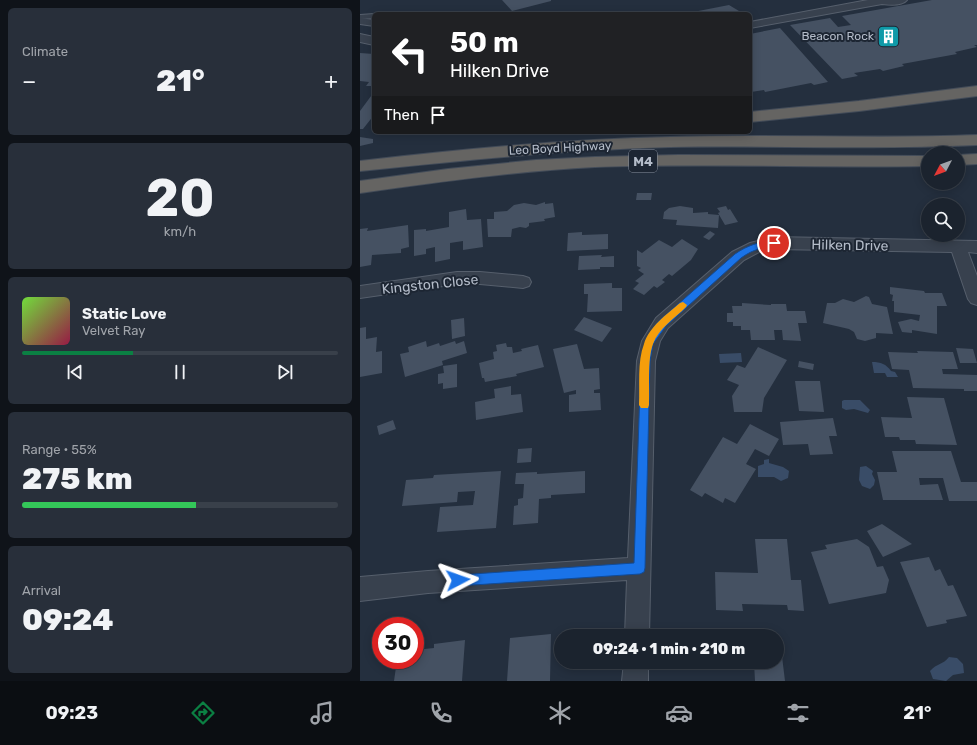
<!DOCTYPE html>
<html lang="en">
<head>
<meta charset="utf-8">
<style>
	body { margin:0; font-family:Rubik,sans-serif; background:#282f3a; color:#f1f3f6; height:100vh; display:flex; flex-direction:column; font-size:15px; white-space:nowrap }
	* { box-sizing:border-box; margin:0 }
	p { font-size:13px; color:#a0a4aa }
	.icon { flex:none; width:22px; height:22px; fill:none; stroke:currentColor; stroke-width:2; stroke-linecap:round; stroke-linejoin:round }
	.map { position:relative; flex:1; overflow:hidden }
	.drawer { display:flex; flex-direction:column; gap:8px; padding:8px; background:#0f1319; width:360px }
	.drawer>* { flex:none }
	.banner { position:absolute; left:12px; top:12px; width:380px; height:122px; border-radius:6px; box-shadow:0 2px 10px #0003,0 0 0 1px #39404a; background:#202124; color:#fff; overflow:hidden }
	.needle { width:26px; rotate:229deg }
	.fabs { position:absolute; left:561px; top:146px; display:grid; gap:8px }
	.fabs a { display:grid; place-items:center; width:44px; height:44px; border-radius:50%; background:#1b232e; box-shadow:0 2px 10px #0003,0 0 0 1px #39404a; font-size:20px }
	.speed { position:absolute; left:12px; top:617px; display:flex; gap:8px; font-size:20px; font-weight:700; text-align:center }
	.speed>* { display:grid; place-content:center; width:52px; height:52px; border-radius:50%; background:#1b232e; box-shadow:0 2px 10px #0003,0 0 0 1px #39404a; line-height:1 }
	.speed .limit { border:6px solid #d22; background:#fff; color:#111 }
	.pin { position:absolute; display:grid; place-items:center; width:34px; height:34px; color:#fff; margin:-17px; border:2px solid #fff; border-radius:50%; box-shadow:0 1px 4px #0007 }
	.me { position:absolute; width:44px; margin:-22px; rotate:86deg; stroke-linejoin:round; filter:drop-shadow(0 0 3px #0008) }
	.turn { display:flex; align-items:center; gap:14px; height:84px; padding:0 12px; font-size:18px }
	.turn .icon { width:52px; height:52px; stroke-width:2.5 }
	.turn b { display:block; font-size:28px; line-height:34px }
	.then { display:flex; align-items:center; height:38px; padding:0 12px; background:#0003; gap:8px; font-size:15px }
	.big { font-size:30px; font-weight:800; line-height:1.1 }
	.drawer .card { flex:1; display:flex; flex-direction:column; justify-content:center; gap:6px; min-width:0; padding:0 14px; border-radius:6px; background:#282f3a }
	.drawer .dial { align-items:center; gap:0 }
	.dial b { font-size:52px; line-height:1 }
	.song { display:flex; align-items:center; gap:12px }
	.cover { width:48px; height:48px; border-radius:6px; background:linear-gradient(135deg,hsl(100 70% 55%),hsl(340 70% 35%)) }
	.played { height:4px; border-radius:2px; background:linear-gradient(90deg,#0b8043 35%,#39404a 35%) }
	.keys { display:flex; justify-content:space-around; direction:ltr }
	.heat { display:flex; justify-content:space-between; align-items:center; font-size:22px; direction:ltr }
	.charge { height:6px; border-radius:3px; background:linear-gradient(90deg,#34c759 55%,#39404a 0) }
	.trip { position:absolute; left:194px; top:629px; width:230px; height:40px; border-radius:20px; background:#1b232e; box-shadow:0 2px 10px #0003,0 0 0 1px #39404a; font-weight:800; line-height:40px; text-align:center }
	.menu { display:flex; height:64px; justify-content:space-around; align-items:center; background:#0b0e12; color:#a0a4aa }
	.menu .icon { width:28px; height:28px }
	.menu .active { color:#0b8043 }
	.menu b { font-size:18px; color:#f1f3f6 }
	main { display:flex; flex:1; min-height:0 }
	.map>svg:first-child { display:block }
</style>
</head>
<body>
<main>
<section class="drawer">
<div class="card"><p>Climate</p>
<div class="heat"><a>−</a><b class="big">21°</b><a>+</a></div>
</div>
<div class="card dial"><b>20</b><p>km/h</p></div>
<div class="card">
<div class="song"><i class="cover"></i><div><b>Static Love</b><p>Velvet Ray</p></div></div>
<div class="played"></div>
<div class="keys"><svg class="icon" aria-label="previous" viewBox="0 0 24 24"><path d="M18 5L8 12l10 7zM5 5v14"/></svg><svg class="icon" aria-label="pause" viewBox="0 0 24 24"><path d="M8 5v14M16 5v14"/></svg><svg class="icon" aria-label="next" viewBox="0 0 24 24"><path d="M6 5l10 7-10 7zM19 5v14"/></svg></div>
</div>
<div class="card"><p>Range · 55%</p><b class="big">275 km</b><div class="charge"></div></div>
<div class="card"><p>Arrival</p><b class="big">09:24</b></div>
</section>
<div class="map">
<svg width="617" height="681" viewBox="0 0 617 681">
	<rect width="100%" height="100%" fill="#242f3e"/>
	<path fill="#394c67" d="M381,353l1,9 -22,1 -1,-9z
		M512,362c9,0 14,2 19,9l4,1 3,5h-11l-2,-4h-11z
		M484,400h16l10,10 -2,3 -14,-4 -8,1 -4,-2v-7z
		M409,459v4l14,4 6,4 -1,7 -7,3 -7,-4h-16v-11l6,-2v-4z
		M506,466l7,5 -1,3 3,6 -1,5 -4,4 -8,-3 -3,-6 1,-13z
		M589,657l8,1 6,6 1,9 -11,2 -7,6 -13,-2 -3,-8c7,-8 13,-6 19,-14z"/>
	<path fill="#455162" d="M142,0h49v1l-39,10z
		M572,0h45v45h-3l3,2 -22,5 2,2 -55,10 2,2 -21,5 -3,-2 -26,4 4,3 -16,3 -52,-54 40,-7 8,9 13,-2 -9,-9z
		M369,5l10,6 -14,3h-42z
		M420,28l48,54 -14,3 -3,-2 -46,9 -1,-2 -13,2 -1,-2v-56z
		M0,53l14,1v29l-3,3h-5l3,-4 -9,-1z
		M14,92v23l-11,14h-3v-18z
		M0,137l13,2v4l-13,3z
		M277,193h15l-1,7h-15z
		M185,202v2l8,-1 2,14 -11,2 1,2 -16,2v3l-3,2 -6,-1 -8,2 -1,8h-23l-1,-18h7v-7l13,-1 7,-6 10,-2 12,2z
		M320,206l13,2v5l15,-1v2l11,1 -1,13 -42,-3 1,-5 -14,-1 1,-7 5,-4z
		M366,206l2,4 2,-1 8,13 -13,3 -7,-12 2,-1 -3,-4z
		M106,209l1,11 14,-1 2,28 -20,3v-9l-13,2v16l-15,3v-15l-9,2v5l-12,2v-26l12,-1v2l23,-4v-15z
		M48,225l1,22 -8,2v4l-29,2 -1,10 -11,2v-38l8,-1 -1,3z
		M350,231l5,3 -6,6 -6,-3z
		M222,232v3l26,-1v15l-41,2 1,-18z
		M322,239l16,10 -7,11 -19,16 -3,-2 -7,6 3,2 -8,6 -3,-2 -10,9 -11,-6 6,-6 -4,-2 9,-7 -6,-4 3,-2 -4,-2v-16l5,3 17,-13 13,7z
		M242,255l-1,2 13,-1v11h-14v2l-22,1 1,-14z
		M252,283v5h10v23l-35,1 1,-18h-4v-10z
		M530,287l34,4 1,2h17l5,13h-10v28l-25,-4v3l-10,-1 -4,-10 13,-3 8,2 1,-6 -26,-3v-11h-2l1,-6 -3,-1z
		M506,296l3,1 3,7 15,3 6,27 -17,-1v5l-11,3 -8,-2 -3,-7 -5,-3 -26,-6 4,-20h8l8,-4 11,3z
		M382,303l29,2v-1h15l1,7h18l2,12h-9l3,18 -18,-1 -1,-10h-8l1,10h-24l-1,-10h-9v-4h-8v-4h-6v-9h6l-1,-7h10z
		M224,317l28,11 -10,14 -28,-12z
		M104,318l1,18 -13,3 -1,-19z
		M6,327v12l11,-2 -1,15 6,-1v22l-22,4v-49z
		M66,341l1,6 12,-4 1,3 15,-5 1,3 8,-3 3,12 -25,8 1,4 -38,12 -5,-23 9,-2 -1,-5z
		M146,343l1,4h5l1,6 9,-2 -1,-2 17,-4 6,22 -28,7 1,2 -32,6 -1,-4h-2l-3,-15 15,-4 -1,-7 4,-1 -1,-6z
		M217,344l7,25 15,-1 1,21 -6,1v3h6l1,17 -32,2v-17l7,-1v-4l-12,3 -11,-44z
		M398,347l29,13 -23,38 -2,14h-28l-2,-16 7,-11 -12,-5 10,-15 8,3z
		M596,348l17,1 4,14h-17z
		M557,351l36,1 5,17h-16l1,5 34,1v16h-13v-2l-51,-1 -4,-18 -17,-1 -4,-17 30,1z
		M439,361l15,3 -1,6 -15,-3z
		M97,364v23l-14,2v-6l-5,1v-10l6,-1 -1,-7z
		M435,381h25l4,31 -25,-1z
		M151,386v9l10,-1 2,18 -47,8 -1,-18 20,-4 -1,-9z
		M547,397l37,1 13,47 -41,-1 -1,-4h-15l-1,-3h-14l-4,-20 31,1z
		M473,418l4,18h-8l4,18 -23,1 -2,-11 -25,1 -3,-23z
		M33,420l3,9 -17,6 -2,-9z
		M390,424l29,15 -10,17 -14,-7 -9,15 10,5 -21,34 -10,-5 -2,5 -18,-10 -3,4 -12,-7 33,-53 14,7z
		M172,448l-1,14 -14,1 1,-14z
		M532,451h59l10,31h16v19h-28l-6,-23h-24l1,7 18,-1 5,16h-60l-6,-28h20z
		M141,471l-5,57 -59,4 3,-25 33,-2 2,-14 -17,1 -1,10 -55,4 4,-26 27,-2 1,-3z
		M225,471v22l-34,2v3l-12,1 -1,24 -25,2 1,-19 4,-1v-6l5,-1 1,-14h-9l1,-11 21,-1v2z
		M522,524l30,20 -29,13 -16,-26z
		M395,539h32l4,41h10l3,31 -16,-1 -1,-5 -45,-1 1,7 -27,-1 -1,-38 43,1z
		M497,539l12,8 8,20 6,-1 6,14 -3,13 -57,11 -18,-52 16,-3 -2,-4z
		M569,557l6,14 5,-2 8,17 5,-1 14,31 -21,4 1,3 -20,4 -27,-65z
		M191,634l-1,47h-43l3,-43z
		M105,640l-3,41h-68l3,-21h18v-10l19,-2v-4z
		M417,648h4l4,33h-30l-1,-19h23z"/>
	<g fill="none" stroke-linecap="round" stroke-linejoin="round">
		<defs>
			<path id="service" d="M14,14v4l-14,1v-4z"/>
			<path id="minor" d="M508,0h39c-5,6 -18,5 -25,4l-132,24v-6z
				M0,18l14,2v6l-14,-2z
				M0,34l14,3v8l-14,-3z
				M414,237l203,4v12l-9,-1 9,24v29l-6,-2 -3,-4 -16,-47 -178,-3 -13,2 -17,9 -76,68 -8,13 -5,20 -6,275h-24l2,-56 -199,13 -68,8v-24l68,-6 200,-13 9,-197 5,-20 14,-23 76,-66 18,-9z
				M97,272h23l43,4 6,2 2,4 -2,4 -6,2 -43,-4h-23l-97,14v-12z
				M264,662h24v19h-26z"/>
			<path id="trunk" d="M617,86v10l-118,15 -109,11v-10l109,-11z
				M617,135v10c-102,5 -205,0 -307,2 -104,3 -207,13 -310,24v-10c103,-12 206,-22 310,-24 102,-3 205,2 307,-2z
				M617,154v10l-19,1v-10z
				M318,155l250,1v10c-111,2 -222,-3 -333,1 -79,4 -157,15 -235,26v-12l88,-12 88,-9 59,-3z"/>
		</defs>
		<use href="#service" stroke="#565f6c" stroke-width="2"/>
		<use href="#minor" stroke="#565f6c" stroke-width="2"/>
		<use href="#trunk" stroke="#434c59" stroke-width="2"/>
		<use href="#service" fill="#38414e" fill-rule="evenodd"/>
		<use href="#minor" fill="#38414e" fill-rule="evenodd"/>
		<use href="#trunk" fill="#656462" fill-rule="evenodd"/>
	</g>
	<path fill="#1a73e8" stroke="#114b97" d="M414,240l2,1v4c-15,4 -21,3 -35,13l-75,68 -13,18 -3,17 -5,207 -1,4 -4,2 -182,12 -4,-2 -2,-4 2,-4 4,-1 176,-12 7,-202c3,-18 6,-26 18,-40l76,-67c13,-9 24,-12 39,-14z"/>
	<path fill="#f59e0b" d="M323,302l4,3 -1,2c-11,11 -28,22 -33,37 -6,16 -3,44 -4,61l-1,3h-7l-2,-3c1,-19 -2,-43 5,-61 5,-17 23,-30 36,-41z"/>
	<defs>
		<symbol id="building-square" viewBox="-11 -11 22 22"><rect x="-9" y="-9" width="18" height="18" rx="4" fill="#0f9aa8" stroke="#1d2633"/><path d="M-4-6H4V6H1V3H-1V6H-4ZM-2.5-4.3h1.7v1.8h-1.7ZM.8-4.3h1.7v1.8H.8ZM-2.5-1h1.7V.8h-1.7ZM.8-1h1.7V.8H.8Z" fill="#fff"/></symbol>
	</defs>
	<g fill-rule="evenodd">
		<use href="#building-square" x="516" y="24" width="25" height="25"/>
	</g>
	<g text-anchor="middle" stroke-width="4" stroke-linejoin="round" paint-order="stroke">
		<g font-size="12" fill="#b4bcc9" stroke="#1d2633" text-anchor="end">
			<text x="514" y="40">Beacon Rock</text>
		</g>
		<g font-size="12" fill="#b4bcc9" stroke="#1d2633">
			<text transform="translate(200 148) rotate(-3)" y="4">Leo Boyd Highway</text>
		</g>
		<rect fill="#1d2633" stroke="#878f9c" stroke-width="1" x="269" y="150" width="28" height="22" rx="3"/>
		<g font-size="13" font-weight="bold" fill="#b4bcc9">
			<text x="283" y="166">M4</text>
		</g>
		<g font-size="14" fill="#b4bcc9" stroke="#1d2633">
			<text transform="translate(490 245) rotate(1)" y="5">Hilken Drive</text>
			<text transform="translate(70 284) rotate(-6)" y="5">Kingston Close</text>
		</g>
	</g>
</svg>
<div class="fabs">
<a><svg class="needle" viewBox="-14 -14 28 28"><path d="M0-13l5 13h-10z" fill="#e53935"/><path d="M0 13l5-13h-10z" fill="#a0a4aa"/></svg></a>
<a><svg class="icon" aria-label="search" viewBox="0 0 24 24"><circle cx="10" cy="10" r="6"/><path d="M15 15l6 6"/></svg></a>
</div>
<div class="speed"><div class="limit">30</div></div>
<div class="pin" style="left:414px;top:243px;background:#d93025"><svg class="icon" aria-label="arrive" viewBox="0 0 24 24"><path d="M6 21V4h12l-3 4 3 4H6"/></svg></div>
<svg class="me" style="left:98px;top:580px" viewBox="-20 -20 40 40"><path d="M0-17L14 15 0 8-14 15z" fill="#1a73e8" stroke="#fff" stroke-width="4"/></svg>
<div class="trip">09:24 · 1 min · 210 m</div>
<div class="banner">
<div class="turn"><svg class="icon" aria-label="left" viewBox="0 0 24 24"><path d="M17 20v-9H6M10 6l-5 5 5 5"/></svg><div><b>50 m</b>Hilken Drive</div></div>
<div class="then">Then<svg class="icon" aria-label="arrive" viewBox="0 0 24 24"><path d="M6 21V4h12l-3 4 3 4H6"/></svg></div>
</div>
</div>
</main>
<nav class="menu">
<b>09:23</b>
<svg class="icon active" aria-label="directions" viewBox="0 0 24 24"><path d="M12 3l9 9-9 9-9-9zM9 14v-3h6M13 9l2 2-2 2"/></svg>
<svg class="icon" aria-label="music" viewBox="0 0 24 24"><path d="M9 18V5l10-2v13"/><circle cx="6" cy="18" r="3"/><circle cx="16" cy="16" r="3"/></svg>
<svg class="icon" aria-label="phone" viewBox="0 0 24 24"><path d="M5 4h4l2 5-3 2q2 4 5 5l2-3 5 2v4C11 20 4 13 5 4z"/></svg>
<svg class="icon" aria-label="climate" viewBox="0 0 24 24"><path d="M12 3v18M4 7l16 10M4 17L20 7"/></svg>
<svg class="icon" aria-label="car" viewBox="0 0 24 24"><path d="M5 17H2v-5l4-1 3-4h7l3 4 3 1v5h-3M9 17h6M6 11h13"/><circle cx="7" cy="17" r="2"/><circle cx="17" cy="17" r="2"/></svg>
<svg class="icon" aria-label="filters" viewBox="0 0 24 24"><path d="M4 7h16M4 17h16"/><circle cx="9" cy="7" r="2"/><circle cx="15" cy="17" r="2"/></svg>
<b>21°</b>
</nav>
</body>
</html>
